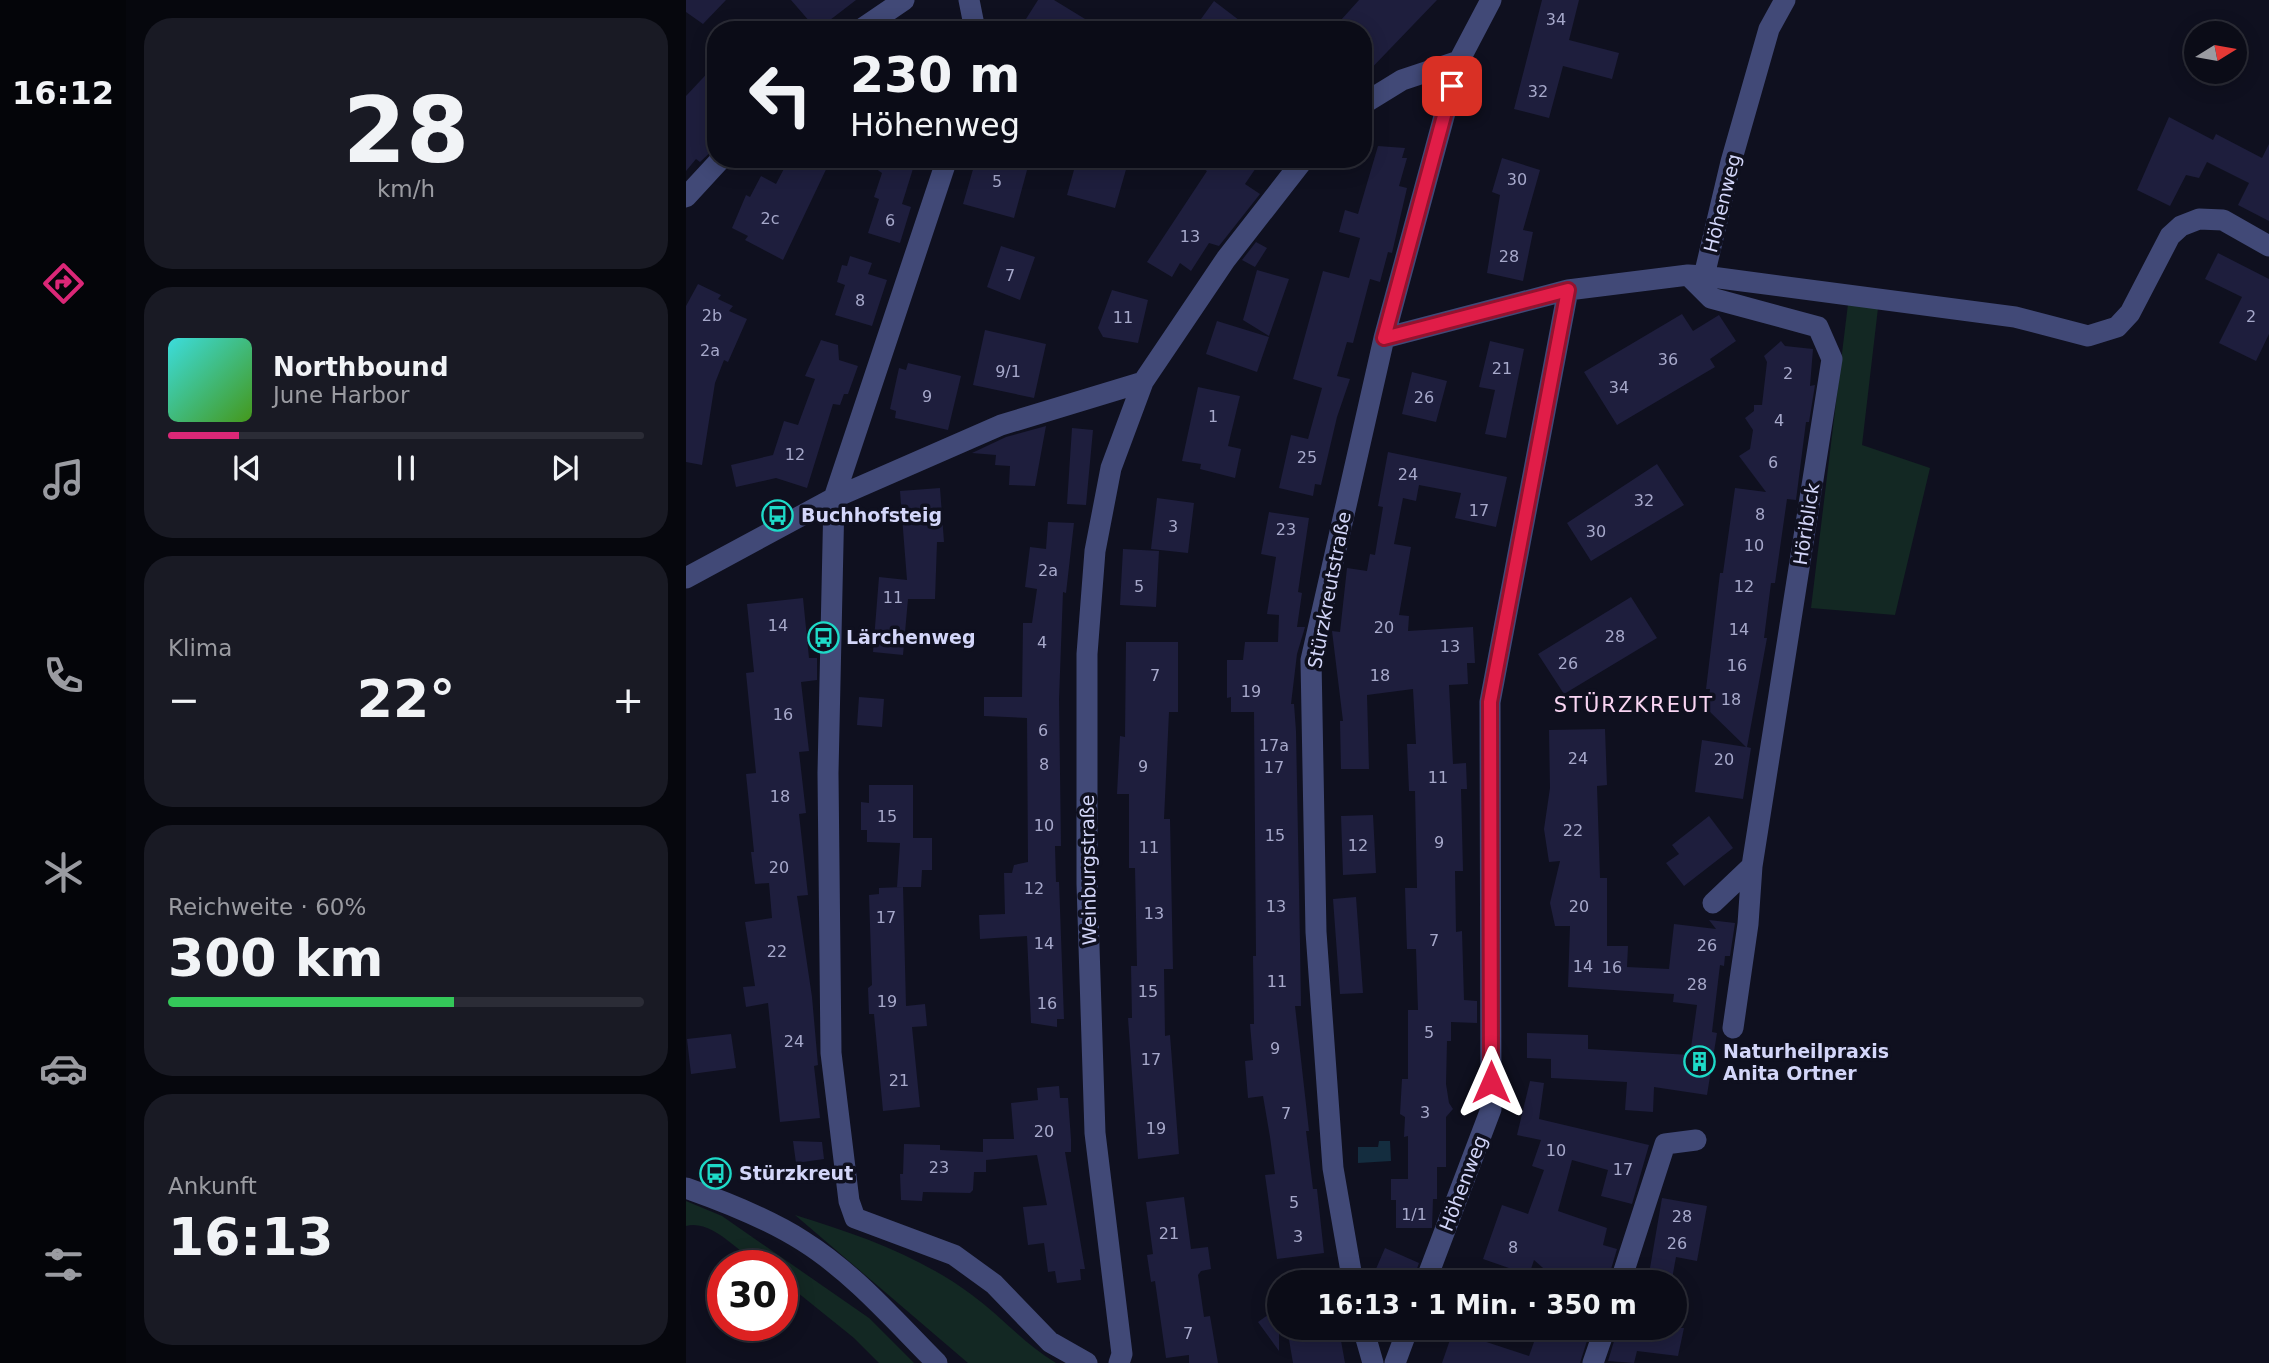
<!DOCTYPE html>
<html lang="de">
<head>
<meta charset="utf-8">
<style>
	body { margin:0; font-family:"DejaVu Sans",sans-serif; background:#191a24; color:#f1f3f6; height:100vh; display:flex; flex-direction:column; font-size:26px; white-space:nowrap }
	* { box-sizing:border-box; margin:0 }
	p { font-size:23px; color:#9a9ba1 }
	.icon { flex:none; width:38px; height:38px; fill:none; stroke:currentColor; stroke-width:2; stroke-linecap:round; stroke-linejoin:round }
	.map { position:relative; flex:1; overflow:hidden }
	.sheet { display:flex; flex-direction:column; gap:18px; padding:18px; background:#06070d; width:560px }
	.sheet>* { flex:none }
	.guide { position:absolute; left:21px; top:21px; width:665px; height:147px; border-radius:28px; box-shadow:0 4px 18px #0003,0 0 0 2px #2b2c36; background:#0b0c17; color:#f1f3f6; overflow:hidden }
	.needle { width:46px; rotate:79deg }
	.fabs { position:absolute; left:1498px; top:21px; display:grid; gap:14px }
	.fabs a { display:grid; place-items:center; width:63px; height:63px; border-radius:50%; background:#0b0c17; box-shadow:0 4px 18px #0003,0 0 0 2px #2b2c36; font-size:35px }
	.speed { position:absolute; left:21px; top:1250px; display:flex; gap:14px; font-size:35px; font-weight:700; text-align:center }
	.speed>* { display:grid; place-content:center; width:91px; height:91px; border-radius:50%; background:#0b0c17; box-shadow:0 4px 18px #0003,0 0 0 2px #2b2c36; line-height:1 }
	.speed .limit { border:10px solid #d22; background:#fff; color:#111 }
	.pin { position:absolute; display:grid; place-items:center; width:60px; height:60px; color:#fff; margin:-30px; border-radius:14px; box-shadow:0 4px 10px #0006 }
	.me { position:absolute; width:77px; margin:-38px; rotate:0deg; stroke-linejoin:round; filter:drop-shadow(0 0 5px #0008) }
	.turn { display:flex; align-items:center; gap:24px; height:147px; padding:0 28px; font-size:32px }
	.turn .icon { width:91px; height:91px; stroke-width:2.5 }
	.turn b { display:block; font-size:49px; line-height:60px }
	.big { font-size:52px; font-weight:800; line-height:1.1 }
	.sheet .tile { flex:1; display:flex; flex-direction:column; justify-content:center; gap:10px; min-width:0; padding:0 24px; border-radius:28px; background:#191a24 }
	.sheet .dial { align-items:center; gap:0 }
	.dial b { font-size:91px; line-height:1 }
	.song { display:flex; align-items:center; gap:21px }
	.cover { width:84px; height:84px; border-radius:10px; background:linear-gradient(135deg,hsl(180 70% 55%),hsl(100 70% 35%)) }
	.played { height:7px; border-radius:4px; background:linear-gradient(90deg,#db2777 15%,#2b2c36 15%) }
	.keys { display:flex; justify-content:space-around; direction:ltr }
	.heat { display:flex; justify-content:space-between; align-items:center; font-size:38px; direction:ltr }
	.charge { height:10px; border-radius:5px; background:linear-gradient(90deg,#34c759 60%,#2b2c36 0) }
	.trip { position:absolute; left:581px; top:1270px; width:420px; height:70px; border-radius:35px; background:#0b0c17; box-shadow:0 4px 18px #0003,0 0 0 2px #2b2c36; font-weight:800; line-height:70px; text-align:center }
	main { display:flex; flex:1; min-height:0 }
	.tab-bar { display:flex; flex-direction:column; width:126px; justify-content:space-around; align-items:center; background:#040509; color:#9a9ba1 }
	.tab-bar .icon { width:49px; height:49px }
	.tab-bar .selected { color:#db2777 }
	.tab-bar b { font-size:32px; color:#f1f3f6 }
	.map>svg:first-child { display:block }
</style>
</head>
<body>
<main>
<nav class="tab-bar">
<b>16:12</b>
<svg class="icon selected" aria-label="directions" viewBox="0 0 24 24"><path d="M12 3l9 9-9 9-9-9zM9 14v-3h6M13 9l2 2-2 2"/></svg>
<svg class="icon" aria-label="music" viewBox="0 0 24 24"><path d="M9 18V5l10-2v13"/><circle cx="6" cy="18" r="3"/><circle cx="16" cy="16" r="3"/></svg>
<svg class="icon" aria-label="phone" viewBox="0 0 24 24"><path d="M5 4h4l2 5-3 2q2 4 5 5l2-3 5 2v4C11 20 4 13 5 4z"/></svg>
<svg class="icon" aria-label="climate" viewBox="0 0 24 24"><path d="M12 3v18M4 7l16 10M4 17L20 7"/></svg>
<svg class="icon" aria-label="car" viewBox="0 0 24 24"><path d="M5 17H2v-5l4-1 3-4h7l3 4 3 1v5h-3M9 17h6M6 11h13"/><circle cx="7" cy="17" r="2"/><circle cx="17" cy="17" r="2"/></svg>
<svg class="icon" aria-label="filters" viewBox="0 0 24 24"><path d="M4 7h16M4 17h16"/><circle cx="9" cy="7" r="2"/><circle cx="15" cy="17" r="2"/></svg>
</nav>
<section class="sheet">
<div class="tile dial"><b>28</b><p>km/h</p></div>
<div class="tile">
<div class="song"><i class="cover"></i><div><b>Northbound</b><p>June Harbor</p></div></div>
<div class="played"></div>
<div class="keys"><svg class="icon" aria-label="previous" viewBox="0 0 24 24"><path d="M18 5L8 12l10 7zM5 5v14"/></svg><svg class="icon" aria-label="pause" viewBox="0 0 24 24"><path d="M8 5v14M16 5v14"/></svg><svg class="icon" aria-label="next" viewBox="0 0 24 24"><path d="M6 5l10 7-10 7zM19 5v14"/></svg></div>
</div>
<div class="tile"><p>Klima</p>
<div class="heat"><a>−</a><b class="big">22°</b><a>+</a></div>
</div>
<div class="tile"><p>Reichweite · 60%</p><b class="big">300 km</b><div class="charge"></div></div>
<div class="tile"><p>Ankunft</p><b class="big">16:13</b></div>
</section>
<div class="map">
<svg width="1583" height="1363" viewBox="0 0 1583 1363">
	<rect width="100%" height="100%" fill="#0f101f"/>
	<path fill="#132823" d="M1162,304l30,4 -16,137 68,23 -35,147 -84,-7z
		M0,1201l36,15 147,102 45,45h-35l-25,-25 -72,-58v-15c-5,0 -12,1 -17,0 -21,-4 -50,-47 -79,-39z
		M109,1215c62,19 125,41 177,80 29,21 52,49 84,68h-88z"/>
	<path fill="#142d3f" d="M693,1141h11l1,20 -33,2v-16h20z"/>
	<path fill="#1e1e3d" d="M0,0h40l-23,24 -17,-12z
		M105,0h65l-39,30z
		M352,0h16l49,30h-84z
		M673,0h78l-74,77v-47h-31z
		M856,0h37l-10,40 50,13 -7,26 -49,-13 -14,52 -35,-9z
		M528,1l38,29h-59z
		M30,64v83l-16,15 -4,-3 -10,12v-75z
		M1483,117l44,23 3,-6 46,24 7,-14v77l-31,-16 11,-22 -42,-21 -8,16 -13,-3 -16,31 -33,-16z
		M692,146l27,2 -3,10h5l-8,28 8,2 -15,65 -4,-1 -8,30 -10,-3 -17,64 -6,-1 -10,34 13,3 -13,38 -16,68 -6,-1 -2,12 -34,-8 12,-53 17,4 14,-51 -29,-9 30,-108 26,7 11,-40 -21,-6 6,-22 13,4z
		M816,158l38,12 -17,60 10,2 -10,49 -36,-8 13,-78 -8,-3z
		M103,159h42l-48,101 -38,-20 3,-4 -16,-8 14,-33 4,2 11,-21 15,8z
		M176,159h54l-14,45 9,3 -11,36 -32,-10 11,-34 -5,-2 8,-24z
		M290,159h54l-16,59 -51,-14z
		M391,159h52l-14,49 -48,-13z
		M501,159h75l-17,25 15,10 -41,52 -10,-3 -18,28 -11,-8 -8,14 -25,-15 60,-91z
		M570,242l11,6 -12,19 -13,-7z
		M315,246l34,11 -15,43 -33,-13z
		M1532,253l51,26v55l-13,27 -37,-18 23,-46 -37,-18z
		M164,256l22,7 -4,11 19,6 -15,46 -37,-11 10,-30 -8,-3 5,-17 5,1z
		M571,270l32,9 -20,57 -26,-16z
		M12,284l23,11 -3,4 15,7 -4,5 18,8 -19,43 -4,-2 -9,23 -13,82 -16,-3v-156z
		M426,290l36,10 -10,43 -35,-6 -5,-9z
		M996,314l11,17 26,-16 17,26 -26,18 5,8 -98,58 -33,-53z
		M531,321l52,16 -12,35 -51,-18z
		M299,330l61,14 -12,54 -61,-13z
		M135,340l17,5 1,15 19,6 -10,28h-4l-4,11 -7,-1 -26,84 -31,-10 -40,9 -5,-22 42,-10 11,-34 14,4 17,-46 -10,-3z
		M804,341l34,8 -18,89 -21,-4 10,-44 -16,-3z
		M1095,341l4,5 28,3 -3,37 5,-1 -6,37h-3l-10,78 -9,-1 -12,84h-4l-7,55h3l-20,109 4,1 -8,51 -48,-7 7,-52 44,7 -39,-38 3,-20h-4l14,-116h3l12,-85 31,4 -27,-36 11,-7 3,-19 -8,-12 9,-7v-6h8l5,-43 -3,-6z
		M222,363l53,13 -13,54 -53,-12 1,-7 -6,-2 9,-41 7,2z
		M726,372l35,9 -11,41 -34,-8z
		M512,387l42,9 -12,50 13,3 -6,29 -35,-9 1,-5 -19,-3z
		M360,426l-11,60 -26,-1 1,-19 -15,-1 1,-10 -24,-2 34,-16z
		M386,428l21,2 -7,75 -19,-1z
		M702,452l119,25 -11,50 -41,-9 6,-25 -42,-8 -3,16 -13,-3 -9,46 17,3 -12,68 10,1 -1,15 65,-4 2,36h-8l1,21 -19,1 4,79 13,-1 1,26h-6l2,82h-8l1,61 6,-1 2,69 13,1v22l-26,-1v19h-4l-1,43 3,19 4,6 -7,8v50h-9v32h-4l-1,29h-36v-28h-5v-21h17v-43l-4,1 1,-20 -5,-3 2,-35h6v-69h10l-2,-61h-9l-2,-61h12l-2,-97h-6l-2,-47h9l-3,-55 -46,6 2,74h-28l-1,-48h3l-11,-90 8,1 7,-64 20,3 3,-17 5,1 8,-48 -5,-1z
		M971,464l27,41 -93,56 -24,-38z
		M254,488l4,54h-7l-2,57h-27l-5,56 -30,-3 6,-75 28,3 -7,-89z
		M471,498l37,5 -6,50 -37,-4z
		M583,512l40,6 -11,74 4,1 -5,34h8l-8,27 -6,50h3l2,27 4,212 1,63h-6l14,125h-3l7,58h4l7,64 -47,6 -12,-84 10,-1 -5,-37 -7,-41 -15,2 -3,-37 8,-1 -3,-36h4l-1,-68h3l-2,-244h-23v-15l-4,1v-38h16l2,-18h33l1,-27 -12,-1 9,-57 -15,-3z
		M362,522l26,1 -8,70 -3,-1 -4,107 2,147h-6l1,36h3l5,137h-7v8l-26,-4 -4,-87 -47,3 -1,-24 26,-1 -1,-41h8l2,-8 14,-3 -1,-144 -43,-2v-19h38l1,-74h9l5,-34 -12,-2 5,-40 16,2z
		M437,549l36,2 -3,56 -36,-2z
		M945,597l26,41 -93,56 -26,-40z
		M117,598l6,60h8v22l-16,2 8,69 -10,1 7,61 -7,1 9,81 -11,1 15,101 6,68 -4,1 6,52 -40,4 -12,-119 -22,4 -3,-20 12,-1 -10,-64 27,-4 -3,-35 -14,1 -4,-32h3l-8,-78 10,-1 -10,-100 8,-1 -7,-68z
		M440,642h52v70h-9l-5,107h6l3,150h-9l1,67 5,-1 9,119 -41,5 -10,-141h4l-1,-52h6l-2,-98h-6v-74h-12l3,-58 5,1z
		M173,697l25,2 -2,28 -25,-2z
		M919,729l2,56 -10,1 3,92h7v68h21l-1,21 42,2 5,-45 42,5 -7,-9 26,3 -5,33h-5l-1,10 -4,-1 -8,67 5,1 -10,62 -53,-8 -1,25 -28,-2 2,-28 -76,-4v-19l-24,-1v-25l61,2v14l102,6 7,-50 -24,-3 1,-8 -106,-7 2,-61h-15l-5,-23 10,-42 -11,1 -5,-33 6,-41 -1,-58z
		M183,785h44v53h19v32h-10l-1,17h-24l3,-44 -33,-1v-12h-6v-28l8,1z
		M687,815l3,58 -33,2 -2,-59z
		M1023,816l24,32 -49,38 -18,-23 13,-9 -7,-9z
		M217,887l3,119 19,-2 2,22 -15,1 8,80 -37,4 -9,-97h-5l-1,-26 4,-3 -3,-90 10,-1v-6z
		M670,897l7,96 -23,1 -7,-95z
		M45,1034l5,34 -45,6 -4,-35z
		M844,1081l14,2 -5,36 110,26 -17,59 -31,-8 7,-26 -36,-10 -14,51 49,17 -4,17 14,4 -10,34h-47l-26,-23 -5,15 -46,-16 19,-54 26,9 16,-44 -12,-4 9,-26 -24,-5z
		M373,1086l1,12h8l3,41v13h-6l20,117h-5l1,11 -24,3 -2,-12 -7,1 -4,-29 -16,2 -5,-38 24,-2 -10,-50 -51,5v12h-12l-1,18 -3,3 -47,-1 -1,9 -21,-1 -1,-26h3l1,-30 36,1v5l43,2v-13h31l-3,-36 27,-3 -1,-12z
		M107,1141l29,1 2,17 -28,4z
		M498,1197l7,52 17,-2 3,22 -10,2 -3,4 6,42 6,-1 8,47h-29v-8l-23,3 -11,-77 -4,1 -4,-27 6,-1 -7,-52z
		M976,1198l45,8 -10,55 -21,-4 -4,22 -23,-5z
		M699,1248l34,15 -7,20h-42z
		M593,1307v44l-21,-29z
		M601,1328h45l3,8 5,-1 5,28h-52z
		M853,1328h52l-11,35h-138l11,-32 76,25z
		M932,1328h66l-6,28 -41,-5 -3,12 -26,-2z"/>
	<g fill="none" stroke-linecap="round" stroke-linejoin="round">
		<path stroke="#414977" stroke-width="21" d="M283,0l6,30
			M174,30l44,-30
			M677,104l39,-24 57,-19
			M261,159l-113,339 -6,275 3,280 18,148 6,17 99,37 40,29 56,58 37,21
			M0,197l35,-38
			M1002,275l23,23 107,29 14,32 -80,507 -39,37
			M1018,276l311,41 73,19 29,-9 13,-14 40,-77 11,-10 18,-7 24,1 46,26
			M698,338l184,-48
			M0,578l148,-80 167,-73 142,-43 83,-123 78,-100
			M1047,1028l15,-104 4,-58
			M0,1188c40,14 81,30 117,53 51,32 92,80 134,122
			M667,1283l-20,-115 -17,-236 -5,-272 73,-322 75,-277 32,-61
			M739,1283l66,-174 -1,-407 78,-412 120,-15 16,1 27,-114 38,-133 16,-29
			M934,1283l45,-139 31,-4
			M677,1328l10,35
			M433,1363l3,-9 -27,-221 -8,-249v-230l8,-103 16,-83 32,-86
			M709,1363l13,-35
			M907,1363l12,-35"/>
	</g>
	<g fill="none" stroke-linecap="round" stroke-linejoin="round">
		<defs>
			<path id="route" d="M766,86l-68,252 184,-48 -78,412 1,380"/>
		</defs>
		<use href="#route" stroke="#92132f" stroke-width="18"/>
		<use href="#route" stroke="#e11d48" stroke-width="12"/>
	</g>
	<defs>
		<symbol id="bus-ring" viewBox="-11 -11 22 22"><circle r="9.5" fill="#0f101f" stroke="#1edac8" stroke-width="1.5"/><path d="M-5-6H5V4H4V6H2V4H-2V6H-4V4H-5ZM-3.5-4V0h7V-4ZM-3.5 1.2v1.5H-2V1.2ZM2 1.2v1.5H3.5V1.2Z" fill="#1edac8"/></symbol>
		<symbol id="building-ring" viewBox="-11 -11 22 22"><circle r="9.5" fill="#0f101f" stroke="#1edac8" stroke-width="1.5"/><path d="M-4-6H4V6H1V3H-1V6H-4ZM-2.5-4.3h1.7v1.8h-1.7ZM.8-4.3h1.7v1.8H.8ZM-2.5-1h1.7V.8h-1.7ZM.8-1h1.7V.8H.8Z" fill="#1edac8"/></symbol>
	</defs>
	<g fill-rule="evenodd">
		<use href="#bus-ring" x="74" y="498" width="35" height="35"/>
		<use href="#bus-ring" x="120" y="620" width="35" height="35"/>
		<use href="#building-ring" x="996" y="1044" width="35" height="35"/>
		<use href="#bus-ring" x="12" y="1156" width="35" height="35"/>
	</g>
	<g text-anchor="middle" stroke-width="7" stroke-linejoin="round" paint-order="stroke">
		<g font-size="16" fill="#a6a8ca">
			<text x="870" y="25">34</text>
			<text x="852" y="97">32</text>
			<text x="831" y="185">30</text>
			<text x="311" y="187">5</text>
			<text x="84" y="224">2c</text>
			<text x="204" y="226">6</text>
			<text x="504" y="242">13</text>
			<text x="823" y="262">28</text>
			<text x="324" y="281">7</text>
			<text x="174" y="306">8</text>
			<text x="26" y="321">2b</text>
			<text x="1565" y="322">2</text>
			<text x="437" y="323">11</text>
			<text x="24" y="356">2a</text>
			<text x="982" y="365">36</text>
			<text x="816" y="374">21</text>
			<text x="322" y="377">9/1</text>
			<text x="1102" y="379">2</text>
			<text x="933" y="393">34</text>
			<text x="241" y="402">9</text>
			<text x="738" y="403">26</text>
			<text x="527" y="422">1</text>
			<text x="1093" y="426">4</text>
			<text x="109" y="460">12</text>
			<text x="621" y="463">25</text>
			<text x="1087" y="468">6</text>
			<text x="722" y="480">24</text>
			<text x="958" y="506">32</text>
			<text x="793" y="516">17</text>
			<text x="1074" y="520">8</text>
			<text x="487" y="532">3</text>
			<text x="600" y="535">23</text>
			<text x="910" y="537">30</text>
			<text x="1068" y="551">10</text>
			<text x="362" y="576">2a</text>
			<text x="453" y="592">5</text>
			<text x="1058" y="592">12</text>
			<text x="207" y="603">11</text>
			<text x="92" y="631">14</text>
			<text x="698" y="633">20</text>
			<text x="1053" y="635">14</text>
			<text x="929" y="642">28</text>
			<text x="356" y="648">4</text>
			<text x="764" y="652">13</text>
			<text x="882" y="669">26</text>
			<text x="1051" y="671">16</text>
			<text x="469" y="681">7</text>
			<text x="694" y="681">18</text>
			<text x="565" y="697">19</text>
			<text x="1045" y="705">18</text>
			<text x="97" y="720">16</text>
			<text x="357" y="736">6</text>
			<text x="588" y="751">17a</text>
			<text x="892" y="764">24</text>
			<text x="1038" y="765">20</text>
			<text x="358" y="770">8</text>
			<text x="457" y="772">9</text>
			<text x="588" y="773">17</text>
			<text x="752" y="783">11</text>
			<text x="94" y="802">18</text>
			<text x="201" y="822">15</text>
			<text x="358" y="831">10</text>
			<text x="887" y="836">22</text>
			<text x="589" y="841">15</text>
			<text x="753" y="848">9</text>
			<text x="672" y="851">12</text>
			<text x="463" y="853">11</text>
			<text x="93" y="873">20</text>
			<text x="348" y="894">12</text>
			<text x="590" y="912">13</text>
			<text x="893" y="912">20</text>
			<text x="468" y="919">13</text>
			<text x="200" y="923">17</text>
			<text x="748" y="946">7</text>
			<text x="358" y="949">14</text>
			<text x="1021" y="951">26</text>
			<text x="91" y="957">22</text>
			<text x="897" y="972">14</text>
			<text x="926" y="973">16</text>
			<text x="591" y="987">11</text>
			<text x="1011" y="990">28</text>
			<text x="462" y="997">15</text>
			<text x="201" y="1007">19</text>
			<text x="361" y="1009">16</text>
			<text x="743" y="1038">5</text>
			<text x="108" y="1047">24</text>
			<text x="589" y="1054">9</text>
			<text x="465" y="1065">17</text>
			<text x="213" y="1086">21</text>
			<text x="739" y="1118">3</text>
			<text x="600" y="1119">7</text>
			<text x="470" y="1134">19</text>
			<text x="358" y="1137">20</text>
			<text x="870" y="1156">10</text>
			<text x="253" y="1173">23</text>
			<text x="937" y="1175">17</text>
			<text x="608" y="1208">5</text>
			<text x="728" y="1220">1/1</text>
			<text x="996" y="1222">28</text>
			<text x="483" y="1239">21</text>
			<text x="612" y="1242">3</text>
			<text x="991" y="1249">26</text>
			<text x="827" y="1253">8</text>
			<text x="502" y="1339">7</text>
		</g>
		<g font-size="19" fill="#d3d6f9" stroke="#0f101f">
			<text transform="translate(1036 203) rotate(-76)" y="7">Höhenweg</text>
			<text transform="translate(1120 524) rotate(-81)" y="7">Höriblick</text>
			<text transform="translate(643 590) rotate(-79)" y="7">Stürzkreutstraße</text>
			<text transform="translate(402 870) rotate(-91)" y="7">Weinburgstraße</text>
			<text transform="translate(777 1183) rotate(-69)" y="7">Höhenweg</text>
		</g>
		<g font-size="19" font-weight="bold" fill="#d3d6f9" stroke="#0f101f" text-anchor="start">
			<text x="115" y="522">Buchhofsteig</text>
			<text x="160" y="644">Lärchenweg</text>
			<text x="1037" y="1058">Naturheilpraxis<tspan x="1037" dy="22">Anita Ortner</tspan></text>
			<text x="53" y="1180">Stürzkreut</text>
		</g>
		<g font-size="21" letter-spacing="2" fill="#f9d5f3" stroke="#0f101f">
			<text x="948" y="712">STÜRZKREUT</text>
		</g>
	</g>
</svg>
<div class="fabs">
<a><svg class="needle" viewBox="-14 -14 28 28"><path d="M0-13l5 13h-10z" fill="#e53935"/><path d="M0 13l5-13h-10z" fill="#9a9ba1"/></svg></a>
</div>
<div class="speed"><div class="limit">30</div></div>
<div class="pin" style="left:766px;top:86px;background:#d93025"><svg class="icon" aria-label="arrive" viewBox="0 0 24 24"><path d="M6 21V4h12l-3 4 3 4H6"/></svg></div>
<svg class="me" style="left:805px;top:1082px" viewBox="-20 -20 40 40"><path d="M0-17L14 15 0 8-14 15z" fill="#e11d48" stroke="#fff" stroke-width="4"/></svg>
<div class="trip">16:13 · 1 Min. · 350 m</div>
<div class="guide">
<div class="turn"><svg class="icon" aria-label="left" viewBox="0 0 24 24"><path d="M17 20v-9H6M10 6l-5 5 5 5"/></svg><div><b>230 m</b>Höhenweg</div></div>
</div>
</div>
</main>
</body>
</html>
